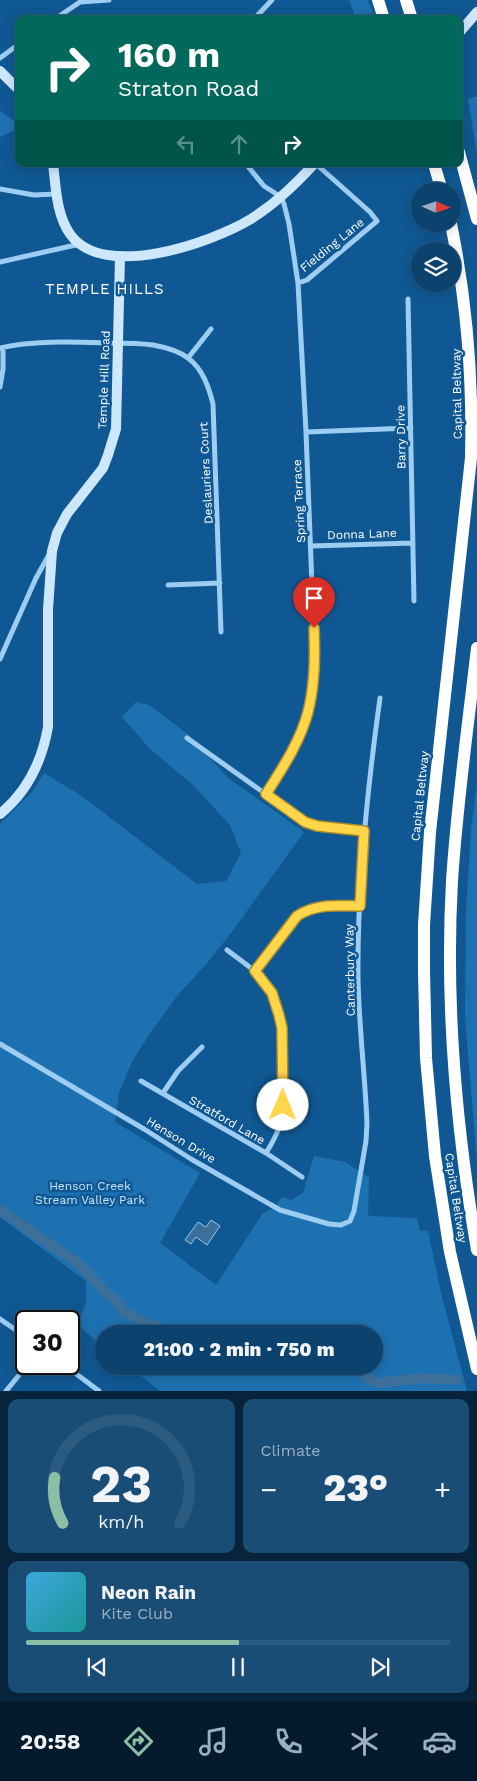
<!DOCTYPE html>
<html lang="en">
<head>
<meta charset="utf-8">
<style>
	body { margin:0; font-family:"Work Sans",sans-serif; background:#1a4d76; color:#f1f3f6; height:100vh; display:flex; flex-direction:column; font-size:19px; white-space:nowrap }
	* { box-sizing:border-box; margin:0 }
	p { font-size:16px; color:#9ab0c2 }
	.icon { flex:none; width:28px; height:28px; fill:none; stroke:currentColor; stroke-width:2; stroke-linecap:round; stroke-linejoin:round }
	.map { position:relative; height:1391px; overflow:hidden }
	.sheet { display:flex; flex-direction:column; gap:8px; padding:8px; background:#07243c; flex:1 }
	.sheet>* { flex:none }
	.top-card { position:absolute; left:15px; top:15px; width:448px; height:152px; border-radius:10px; box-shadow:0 2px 12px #0003,0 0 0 1px #2c5b81; background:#00695c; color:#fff; overflow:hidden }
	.needle { width:32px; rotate:93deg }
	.controls { position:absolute; left:411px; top:182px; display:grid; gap:10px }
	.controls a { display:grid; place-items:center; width:50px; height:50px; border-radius:50%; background:#0c426e; box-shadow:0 2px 12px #0003,0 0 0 1px #2c5b81; font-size:25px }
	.speed { position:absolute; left:15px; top:1310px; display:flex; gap:10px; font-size:25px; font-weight:700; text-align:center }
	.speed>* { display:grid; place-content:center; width:65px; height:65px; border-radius:50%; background:#0c426e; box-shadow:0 2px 12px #0003,0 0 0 1px #2c5b81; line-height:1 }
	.speed .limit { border:2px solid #111; border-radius:8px; background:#fff; color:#111 }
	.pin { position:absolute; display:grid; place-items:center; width:42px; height:42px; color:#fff; margin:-51px -21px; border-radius:50% 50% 50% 0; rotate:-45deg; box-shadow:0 0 5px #0007 }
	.pin .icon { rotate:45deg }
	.me { position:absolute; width:55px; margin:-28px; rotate:1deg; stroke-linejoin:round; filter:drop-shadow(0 0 4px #0008) }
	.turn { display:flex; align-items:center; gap:18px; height:105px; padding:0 20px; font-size:22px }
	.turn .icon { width:65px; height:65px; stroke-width:2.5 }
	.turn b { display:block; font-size:35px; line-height:42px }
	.lanes { display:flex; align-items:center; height:48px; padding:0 20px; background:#0003; justify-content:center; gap:25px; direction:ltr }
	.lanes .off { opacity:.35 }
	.big { font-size:38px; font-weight:800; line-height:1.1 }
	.sheet .tile { flex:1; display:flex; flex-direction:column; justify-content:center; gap:8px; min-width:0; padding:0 18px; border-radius:10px; background:#1a4d76 }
	.sheet .dial { align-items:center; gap:0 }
	.dial svg { height:130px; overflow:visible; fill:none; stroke:#2c5b81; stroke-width:7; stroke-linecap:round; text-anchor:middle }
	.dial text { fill:#f1f3f6; stroke:none }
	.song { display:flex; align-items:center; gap:15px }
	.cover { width:60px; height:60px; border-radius:8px; background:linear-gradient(135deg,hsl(200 70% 55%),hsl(180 70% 35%)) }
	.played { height:5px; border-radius:2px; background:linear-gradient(90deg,#8abfa5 50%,#2c5b81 50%) }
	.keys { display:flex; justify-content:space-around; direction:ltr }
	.heat { display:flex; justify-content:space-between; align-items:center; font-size:28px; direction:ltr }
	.sheet .tiles { flex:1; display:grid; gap:8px; grid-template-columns:1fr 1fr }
	.tile:last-child { grid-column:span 2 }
	.trip { position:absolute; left:95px; top:1325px; width:288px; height:50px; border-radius:25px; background:#0c426e; box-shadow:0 2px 12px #0003,0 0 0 1px #2c5b81; font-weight:800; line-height:50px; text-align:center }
	.tabs { display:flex; height:80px; justify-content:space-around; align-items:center; background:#051a2c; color:#9ab0c2 }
	.tabs .icon { width:35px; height:35px }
	.tabs .current { color:#8abfa5 }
	.tabs b { font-size:22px; color:#f1f3f6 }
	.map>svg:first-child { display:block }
</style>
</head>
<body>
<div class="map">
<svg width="477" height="1391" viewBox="0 0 477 1391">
	<rect width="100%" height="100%" fill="#105893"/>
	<path fill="#1e71b1" d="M349,0h19l7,19h-19z
		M477,96v57l-9,-54z
		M0,111l19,13v4l-19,9z
		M136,702l13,3 40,30 38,42 77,55 -70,97 -26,33 -31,34 -28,39 -17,27 -13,31 -4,29 85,51 -40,70 56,42 47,-72 11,-5 8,-11 9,3 12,-7 11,-37 31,6 24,15 -1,39 49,2 3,13h8l14,66 25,94h-307l-31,-25h245v-32h-270v13l-27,-22 9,-21v-23l-86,-64v-393l33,-33 11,-18 35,21 118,90 29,-3 15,-28 -11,-28 -37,-40 -42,-35 -29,-33z
		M477,783v380l-12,-146 1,-105 5,-82z"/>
	<path fill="#3c709b" stroke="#8ecaf7" d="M211,1220l9,6 -13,19 -11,-8 -5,7 -6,-4 13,-18 8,5z"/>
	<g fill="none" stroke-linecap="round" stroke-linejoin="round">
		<path stroke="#3c709b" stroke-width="10" d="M0,1210l79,54 27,29 11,9 7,10 24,12 8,2 16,8
			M256,1334h9
			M360,1366l6,12 13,5 43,-5 35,2"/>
		<path stroke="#9dcdf3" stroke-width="5" d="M55,19l25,-17 29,-2
			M254,19l18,-19
			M0,58l19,-14
			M246,164l18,22 17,11 3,7 5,20 9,59 8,149 9,232 -7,49 -8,22 -34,60
			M0,189l34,6 22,-1
			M0,262l80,-18
			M298,283l9,-3 70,-59 -7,-9 -54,-48
			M408,299l6,302
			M0,348c35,-8 75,-6 111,-5 13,0 28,0 42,2 11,2 26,6 35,13 15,11 21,30 25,46l8,228
			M188,358l23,-29
			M0,387l3,-18v-21
			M306,432l105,-4
			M311,546l102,-3
			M168,585l52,-2
			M0,659l36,-81 14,-25
			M187,738l118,84 12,4 47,5
			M227,950c17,13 34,23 45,42 12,23 15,100 10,126 -3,13 -9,24 -16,35
			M255,971c13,-19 38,-60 61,-64 14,-3 30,-1 44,-1
			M0,1044l144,85 47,30 89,51 49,14 12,1 9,-4 4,-10 12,-70 1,-18c-2,-48 -8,-96 -9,-144 -1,-94 9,-188 22,-281
			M141,1081l125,72 36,24
			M163,1093l15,-22 24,-24
			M0,1319l26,18
			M63,1364l36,27
			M6,1391l22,-27"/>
		<path stroke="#cde7fd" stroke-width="10" d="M459,33l18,-21
			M0,71l19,19
			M53,164c3,23 3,50 17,70 33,47 141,9 181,-15 24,-15 44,-34 63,-55
			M0,814c27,-22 42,-53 48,-87v-118l4,-58 5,-18 10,-19 36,-46 5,-13 8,-26 4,-173"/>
		<path stroke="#fff" stroke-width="12" d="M378,0l6,19
			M406,0l6,19
			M459,152l18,67
			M434,164l8,27
			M451,224c16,78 22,154 20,234l-41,374 -6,93v46l2,87 9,98 15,96 27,117
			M477,648c-9,78 -20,155 -25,233 -7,124 4,247 25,369"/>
	</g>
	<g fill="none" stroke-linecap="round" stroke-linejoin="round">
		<defs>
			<path id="route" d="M283,1105l-1,-77 -3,-13 -7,-22 -17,-22 42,-55c20,-13 40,-10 63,-10l4,-75 -47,-5 -12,-4 -39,-28c16,-25 34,-52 42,-82 7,-28 7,-55 6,-84"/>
		</defs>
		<use href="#route" stroke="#a68a30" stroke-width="12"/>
		<use href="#route" stroke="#ffd54a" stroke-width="9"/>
	</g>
	<g text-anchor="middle" stroke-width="5" stroke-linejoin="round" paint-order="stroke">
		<g font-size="12" fill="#fff" stroke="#105893">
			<text transform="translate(332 245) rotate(-39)" y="4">Fielding Lane</text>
			<text transform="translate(104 380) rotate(-88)" y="4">Temple Hill Road</text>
			<text transform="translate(457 394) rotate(-91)" y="4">Capital Beltway</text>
			<text transform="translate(401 437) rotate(-91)" y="4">Barry Drive</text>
			<text transform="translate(206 473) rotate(-93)" y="4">Deslauriers Court</text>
			<text transform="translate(299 501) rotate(-93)" y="4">Spring Terrace</text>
			<text transform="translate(362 534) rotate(-2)" y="4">Donna Lane</text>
			<text transform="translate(420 796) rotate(-84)" y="4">Capital Beltway</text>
			<text transform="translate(350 970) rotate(-91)" y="4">Canterbury Way</text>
			<text transform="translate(227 1120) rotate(30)" y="4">Stratford Lane</text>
			<text transform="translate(181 1140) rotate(31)" y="4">Henson Drive</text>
			<text transform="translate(456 1198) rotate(81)" y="4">Capital Beltway</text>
		</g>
		<g font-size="12" fill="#c5e5fe" stroke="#105893">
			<text x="90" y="1190">Henson Creek<tspan x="90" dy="14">Stream Valley Park</tspan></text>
		</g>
		<g font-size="15" letter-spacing="1" fill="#fff" stroke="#105893">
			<text x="105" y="294">TEMPLE HILLS</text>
		</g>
	</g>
</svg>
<div class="controls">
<a><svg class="needle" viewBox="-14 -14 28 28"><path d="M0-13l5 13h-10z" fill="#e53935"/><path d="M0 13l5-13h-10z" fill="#9ab0c2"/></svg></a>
<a><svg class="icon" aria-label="layers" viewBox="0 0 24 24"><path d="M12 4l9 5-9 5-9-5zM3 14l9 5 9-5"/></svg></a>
</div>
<div class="speed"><div class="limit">30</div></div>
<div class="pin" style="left:314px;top:628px;background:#d93025"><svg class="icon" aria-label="arrive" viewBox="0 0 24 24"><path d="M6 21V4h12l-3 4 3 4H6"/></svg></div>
<svg class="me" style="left:283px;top:1105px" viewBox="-20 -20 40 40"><circle r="19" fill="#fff"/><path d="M0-13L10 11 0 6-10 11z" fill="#ffd54a"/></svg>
<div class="trip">21:00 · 2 min · 750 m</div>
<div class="top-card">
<div class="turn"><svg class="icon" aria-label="right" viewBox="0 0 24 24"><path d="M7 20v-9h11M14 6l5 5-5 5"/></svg><div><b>160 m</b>Straton Road</div></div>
<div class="lanes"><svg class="icon off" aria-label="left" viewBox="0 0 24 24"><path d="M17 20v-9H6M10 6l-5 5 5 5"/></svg><svg class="icon off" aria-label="ahead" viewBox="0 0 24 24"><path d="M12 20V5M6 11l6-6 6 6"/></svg><svg class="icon" aria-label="right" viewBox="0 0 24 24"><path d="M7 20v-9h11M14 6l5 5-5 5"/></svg></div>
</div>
</div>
<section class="sheet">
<div class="tiles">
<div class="tile dial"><svg viewBox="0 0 100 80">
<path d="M14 69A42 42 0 1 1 86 69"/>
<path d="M14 69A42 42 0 0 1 9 41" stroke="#8abfa5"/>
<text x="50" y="56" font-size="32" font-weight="700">23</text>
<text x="50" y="72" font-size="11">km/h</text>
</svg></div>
<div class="tile"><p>Climate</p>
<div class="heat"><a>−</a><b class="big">23°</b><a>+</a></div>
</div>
<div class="tile">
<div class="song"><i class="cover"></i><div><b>Neon Rain</b><p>Kite Club</p></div></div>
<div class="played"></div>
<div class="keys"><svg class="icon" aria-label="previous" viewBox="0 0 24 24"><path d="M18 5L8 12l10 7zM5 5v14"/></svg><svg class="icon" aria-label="pause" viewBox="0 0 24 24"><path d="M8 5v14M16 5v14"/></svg><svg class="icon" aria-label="next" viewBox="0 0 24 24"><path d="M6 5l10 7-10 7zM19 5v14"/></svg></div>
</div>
</div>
</section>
<nav class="tabs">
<b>20:58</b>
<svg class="icon current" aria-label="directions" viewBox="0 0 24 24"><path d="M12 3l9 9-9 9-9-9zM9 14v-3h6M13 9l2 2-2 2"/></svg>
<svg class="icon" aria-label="music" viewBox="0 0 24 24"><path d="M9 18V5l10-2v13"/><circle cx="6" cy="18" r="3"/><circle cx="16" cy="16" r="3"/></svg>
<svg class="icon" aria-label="phone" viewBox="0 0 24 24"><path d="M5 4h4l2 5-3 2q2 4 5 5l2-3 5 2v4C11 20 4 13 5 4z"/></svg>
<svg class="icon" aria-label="climate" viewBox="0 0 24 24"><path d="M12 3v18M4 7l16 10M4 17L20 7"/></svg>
<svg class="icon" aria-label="car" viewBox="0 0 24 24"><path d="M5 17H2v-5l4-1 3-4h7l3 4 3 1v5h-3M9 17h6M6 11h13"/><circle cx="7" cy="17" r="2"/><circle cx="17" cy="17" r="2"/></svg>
</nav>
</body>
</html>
